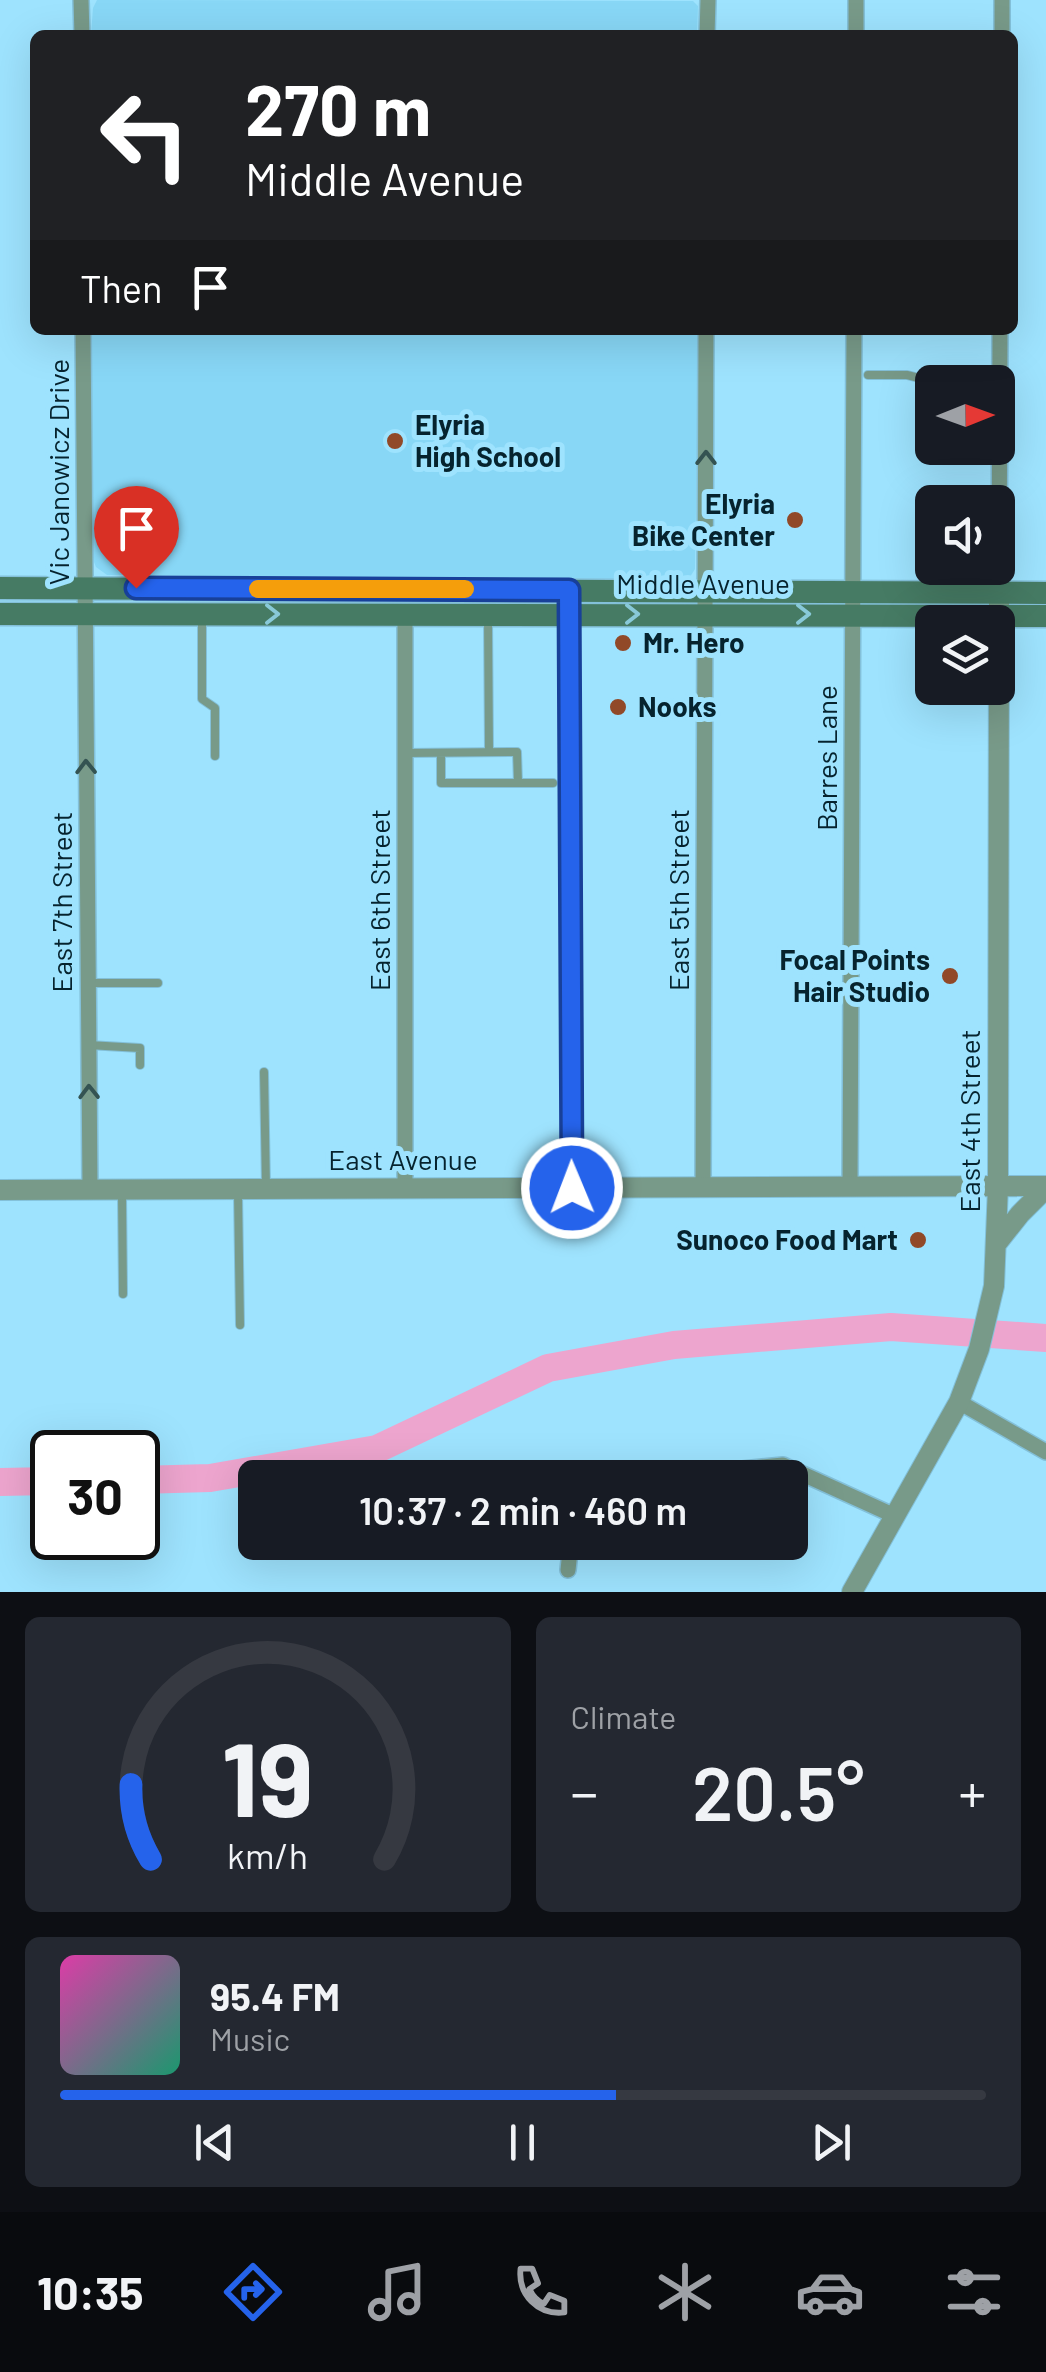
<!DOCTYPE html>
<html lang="en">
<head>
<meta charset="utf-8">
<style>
	body { margin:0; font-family:Barlow,sans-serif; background:#242831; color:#f1f3f6; height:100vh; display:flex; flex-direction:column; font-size:38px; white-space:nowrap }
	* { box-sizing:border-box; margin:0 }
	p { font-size:32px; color:#9ea1a6 }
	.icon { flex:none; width:55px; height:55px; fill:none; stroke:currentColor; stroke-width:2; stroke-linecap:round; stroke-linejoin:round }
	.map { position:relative; height:1592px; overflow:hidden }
	.sheet { display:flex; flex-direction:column; gap:25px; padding:25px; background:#0d0f14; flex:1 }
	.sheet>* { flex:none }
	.hud { position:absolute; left:30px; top:30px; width:988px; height:305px; border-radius:15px; box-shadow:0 10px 40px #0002; background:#202124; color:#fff; overflow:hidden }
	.needle { width:65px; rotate:89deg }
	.buttons { position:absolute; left:915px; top:365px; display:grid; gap:20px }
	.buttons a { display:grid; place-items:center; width:100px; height:100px; border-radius:15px; background:#171b24; box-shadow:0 10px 40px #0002; font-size:50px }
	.speed { position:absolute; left:30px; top:1430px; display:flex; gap:20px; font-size:50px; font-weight:700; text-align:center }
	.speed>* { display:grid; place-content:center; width:130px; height:130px; border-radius:50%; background:#171b24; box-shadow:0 10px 40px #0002; line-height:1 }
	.speed .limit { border:5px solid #111; border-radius:15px; background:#fff; color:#111 }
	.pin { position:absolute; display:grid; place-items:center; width:85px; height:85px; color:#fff; margin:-102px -42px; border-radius:50% 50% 50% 0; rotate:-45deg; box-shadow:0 0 10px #0007 }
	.pin .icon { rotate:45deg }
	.me { position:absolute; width:110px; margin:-55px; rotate:359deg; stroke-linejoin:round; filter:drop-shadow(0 0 8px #0008) }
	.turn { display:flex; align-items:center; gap:35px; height:210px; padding:0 50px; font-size:45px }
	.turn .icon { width:130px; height:130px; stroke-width:2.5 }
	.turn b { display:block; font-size:70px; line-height:85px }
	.then { display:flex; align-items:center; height:95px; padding:0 50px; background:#0003; gap:20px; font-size:38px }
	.big { font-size:75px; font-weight:600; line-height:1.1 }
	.sheet .card { flex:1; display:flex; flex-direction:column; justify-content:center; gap:15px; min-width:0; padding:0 35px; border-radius:15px; background:#242831 }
	.sheet .dial { align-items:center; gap:0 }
	.dial svg { height:260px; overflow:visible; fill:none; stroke:#363941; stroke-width:7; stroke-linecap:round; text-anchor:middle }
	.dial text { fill:#f1f3f6; stroke:none }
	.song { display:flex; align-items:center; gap:30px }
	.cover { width:120px; height:120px; border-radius:15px; background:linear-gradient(135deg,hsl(320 70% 55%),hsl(160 70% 35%)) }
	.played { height:10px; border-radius:5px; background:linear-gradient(90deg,#2563eb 60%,#363941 60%) }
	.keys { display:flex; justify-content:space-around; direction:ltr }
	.heat { display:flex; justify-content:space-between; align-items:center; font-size:55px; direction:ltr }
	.sheet .tiles { flex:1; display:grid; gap:25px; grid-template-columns:1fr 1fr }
	.card:last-child { grid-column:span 2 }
	.trip { position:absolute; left:238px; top:1460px; width:570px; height:100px; border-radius:15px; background:#171b24; box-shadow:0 10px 40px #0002; font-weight:600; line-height:100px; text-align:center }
	.menu { display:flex; height:160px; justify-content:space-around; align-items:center; background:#090b0e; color:#9ea1a6 }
	.menu .icon { width:70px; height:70px }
	.menu .current { color:#2563eb }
	.menu b { font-size:45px; color:#f1f3f6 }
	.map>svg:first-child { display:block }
</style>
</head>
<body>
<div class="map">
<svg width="1046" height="1592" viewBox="0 0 1046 1592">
	<rect width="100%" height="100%" fill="#9ee3fe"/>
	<path fill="#88d7f6" d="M97,0l596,1 5,5 -1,29h-606l2,-27z
		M92,330h607l-4,239 -5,8 -8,4 -575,-6 -11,-8 -4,-10z"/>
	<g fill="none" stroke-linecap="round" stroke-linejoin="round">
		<path stroke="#eda5ce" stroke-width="28" d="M138,1480l72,-2 167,-29 171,-81 126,-23 217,-18 155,11
			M0,1482l52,-1"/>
		<defs>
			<path id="service" d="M868,375h39l28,7
				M488,618l1,134
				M202,619v80l13,9v48
				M405,753l112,-1 1,31
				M441,753v30h112
				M88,983h70
				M88,1045l52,3v17
				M264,1072l2,116
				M238,1193l2,132
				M122,1194l1,100"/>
			<path id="minor" d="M81,0l1,35
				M707,35l1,-35
				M856,35v-35
				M1002,35v-35
				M83,330l7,859
				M999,592l1,-262
				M569,609l3,579
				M703,1186l3,-856
				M850,1186l4,-856
				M405,1187v-574
				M959,1402l87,50
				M653,1478l130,-13 112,51
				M568,1570l3,-28"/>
			<path id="tertiary" d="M0,1190l1046,-4
				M997,1243l23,-29 26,-26
				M852,1592l107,-190 20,-53 15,-63 4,-100 1,-583"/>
			<path id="secondary" d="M0,588l1046,5
				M0,614l1046,2"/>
		</defs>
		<use href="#service" stroke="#83c0d9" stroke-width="10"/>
		<use href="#minor" stroke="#83c0d9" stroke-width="18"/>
		<use href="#tertiary" stroke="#83c0d9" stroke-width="22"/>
		<use href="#secondary" stroke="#83c0d9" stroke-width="25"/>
		<use href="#service" stroke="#789a89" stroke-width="8"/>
		<use href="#minor" stroke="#789a89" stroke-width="15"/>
		<use href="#tertiary" stroke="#789a89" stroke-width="20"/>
		<use href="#secondary" stroke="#467b64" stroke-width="22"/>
	</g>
	<defs><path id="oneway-chevron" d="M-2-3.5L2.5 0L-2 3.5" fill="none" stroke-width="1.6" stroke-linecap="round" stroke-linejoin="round" transform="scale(2.5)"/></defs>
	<g stroke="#345352">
		<use href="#oneway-chevron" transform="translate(706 458) rotate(-90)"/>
		<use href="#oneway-chevron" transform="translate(86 767) rotate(-91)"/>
		<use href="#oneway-chevron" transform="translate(89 1092) rotate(-91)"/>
	</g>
	<g stroke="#88c9d8">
		<use href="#oneway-chevron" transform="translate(272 614)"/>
		<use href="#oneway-chevron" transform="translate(632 614)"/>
		<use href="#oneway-chevron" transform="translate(803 614)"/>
	</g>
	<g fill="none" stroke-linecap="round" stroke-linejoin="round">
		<defs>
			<path id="route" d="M136,588l433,2 3,598"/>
		</defs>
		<use href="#route" stroke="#184099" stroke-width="25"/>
		<use href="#route" stroke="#2563eb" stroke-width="18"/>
		<path stroke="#f59e0b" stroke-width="18" d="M258,589h207"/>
	</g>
	<g fill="#914928" stroke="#9ee3fe" stroke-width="4">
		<circle cx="395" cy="441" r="10"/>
		<circle cx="795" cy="520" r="10"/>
		<circle cx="623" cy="643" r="10"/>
		<circle cx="618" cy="707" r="10"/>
		<circle cx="950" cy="976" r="10"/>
		<circle cx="918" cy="1240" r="10"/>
	</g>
	<g text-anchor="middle" stroke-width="10" stroke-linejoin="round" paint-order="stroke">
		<g font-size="28" font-weight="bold" fill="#06232e" stroke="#9ee3fe" text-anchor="start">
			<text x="415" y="435">Elyria<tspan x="415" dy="32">High School</tspan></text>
			<text x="775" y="514" text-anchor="end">Elyria<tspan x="775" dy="32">Bike Center</tspan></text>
			<text x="643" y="653">Mr. Hero</text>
			<text x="638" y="717">Nooks</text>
			<text x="930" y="970" text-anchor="end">Focal Points<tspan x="930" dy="32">Hair Studio</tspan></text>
			<text x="898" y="1250" text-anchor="end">Sunoco Food Mart</text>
		</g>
		<g font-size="28" fill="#06232e" stroke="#9ee3fe">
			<text transform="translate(59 472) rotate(-90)" y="10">Vic Janowicz Drive</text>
			<text x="703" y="594">Middle Avenue</text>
			<text transform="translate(827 758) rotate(-90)" y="10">Barres Lane</text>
			<text transform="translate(380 900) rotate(-90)" y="10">East 6th Street</text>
			<text transform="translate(679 900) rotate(-90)" y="10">East 5th Street</text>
			<text transform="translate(62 902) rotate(-90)" y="10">East 7th Street</text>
			<text transform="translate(970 1121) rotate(-90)" y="10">East 4th Street</text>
			<text x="403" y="1170">East Avenue</text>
		</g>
	</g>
</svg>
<div class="buttons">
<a><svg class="needle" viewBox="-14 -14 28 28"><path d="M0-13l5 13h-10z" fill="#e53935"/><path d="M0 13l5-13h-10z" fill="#9ea1a6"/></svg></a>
<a><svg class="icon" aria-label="sound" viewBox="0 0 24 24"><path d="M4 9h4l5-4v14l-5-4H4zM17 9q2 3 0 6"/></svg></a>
<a><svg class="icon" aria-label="layers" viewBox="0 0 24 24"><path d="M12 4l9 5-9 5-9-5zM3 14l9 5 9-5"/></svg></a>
</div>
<div class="speed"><div class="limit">30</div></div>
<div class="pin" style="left:136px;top:588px;background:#d93025"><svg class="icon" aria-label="arrive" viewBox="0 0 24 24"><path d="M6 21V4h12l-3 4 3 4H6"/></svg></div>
<svg class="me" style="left:572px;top:1188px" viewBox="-20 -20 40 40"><circle r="17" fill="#2563eb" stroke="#fff" stroke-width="3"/><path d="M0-11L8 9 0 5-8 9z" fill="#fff"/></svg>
<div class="trip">10:37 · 2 min · 460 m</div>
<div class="hud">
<div class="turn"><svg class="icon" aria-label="left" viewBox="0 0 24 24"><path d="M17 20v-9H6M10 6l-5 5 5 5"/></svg><div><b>270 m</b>Middle Avenue</div></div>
<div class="then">Then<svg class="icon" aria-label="arrive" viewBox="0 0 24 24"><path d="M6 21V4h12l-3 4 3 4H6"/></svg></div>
</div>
</div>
<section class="sheet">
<div class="tiles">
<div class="card dial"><svg viewBox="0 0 100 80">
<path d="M14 69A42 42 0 1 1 86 69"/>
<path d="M14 69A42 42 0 0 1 8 46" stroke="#2563eb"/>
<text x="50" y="56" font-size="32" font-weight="700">19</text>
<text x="50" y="72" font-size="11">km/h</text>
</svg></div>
<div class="card"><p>Climate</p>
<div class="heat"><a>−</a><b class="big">20.5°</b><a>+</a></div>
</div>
<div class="card">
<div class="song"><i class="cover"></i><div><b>95.4 FM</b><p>Music</p></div></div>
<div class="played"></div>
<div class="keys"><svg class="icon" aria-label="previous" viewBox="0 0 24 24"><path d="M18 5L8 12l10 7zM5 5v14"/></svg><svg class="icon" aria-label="pause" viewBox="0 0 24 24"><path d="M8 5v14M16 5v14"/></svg><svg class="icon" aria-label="next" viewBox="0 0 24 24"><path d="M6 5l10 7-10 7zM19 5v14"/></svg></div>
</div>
</div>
</section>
<nav class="menu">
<b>10:35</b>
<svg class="icon current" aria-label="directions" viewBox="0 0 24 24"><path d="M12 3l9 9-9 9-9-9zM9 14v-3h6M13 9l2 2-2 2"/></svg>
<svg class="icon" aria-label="music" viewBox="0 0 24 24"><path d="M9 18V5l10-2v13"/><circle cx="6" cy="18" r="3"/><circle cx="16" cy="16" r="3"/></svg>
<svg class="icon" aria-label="phone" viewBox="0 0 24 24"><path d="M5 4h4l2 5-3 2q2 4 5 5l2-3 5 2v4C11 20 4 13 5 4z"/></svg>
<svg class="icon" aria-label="climate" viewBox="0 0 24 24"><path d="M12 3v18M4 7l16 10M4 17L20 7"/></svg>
<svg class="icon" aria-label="car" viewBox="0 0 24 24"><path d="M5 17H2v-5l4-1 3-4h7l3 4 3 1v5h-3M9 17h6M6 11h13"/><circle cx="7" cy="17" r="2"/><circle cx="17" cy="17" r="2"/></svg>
<svg class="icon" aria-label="filters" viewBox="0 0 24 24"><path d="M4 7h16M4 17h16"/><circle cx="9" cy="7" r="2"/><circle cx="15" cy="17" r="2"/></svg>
</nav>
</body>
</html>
